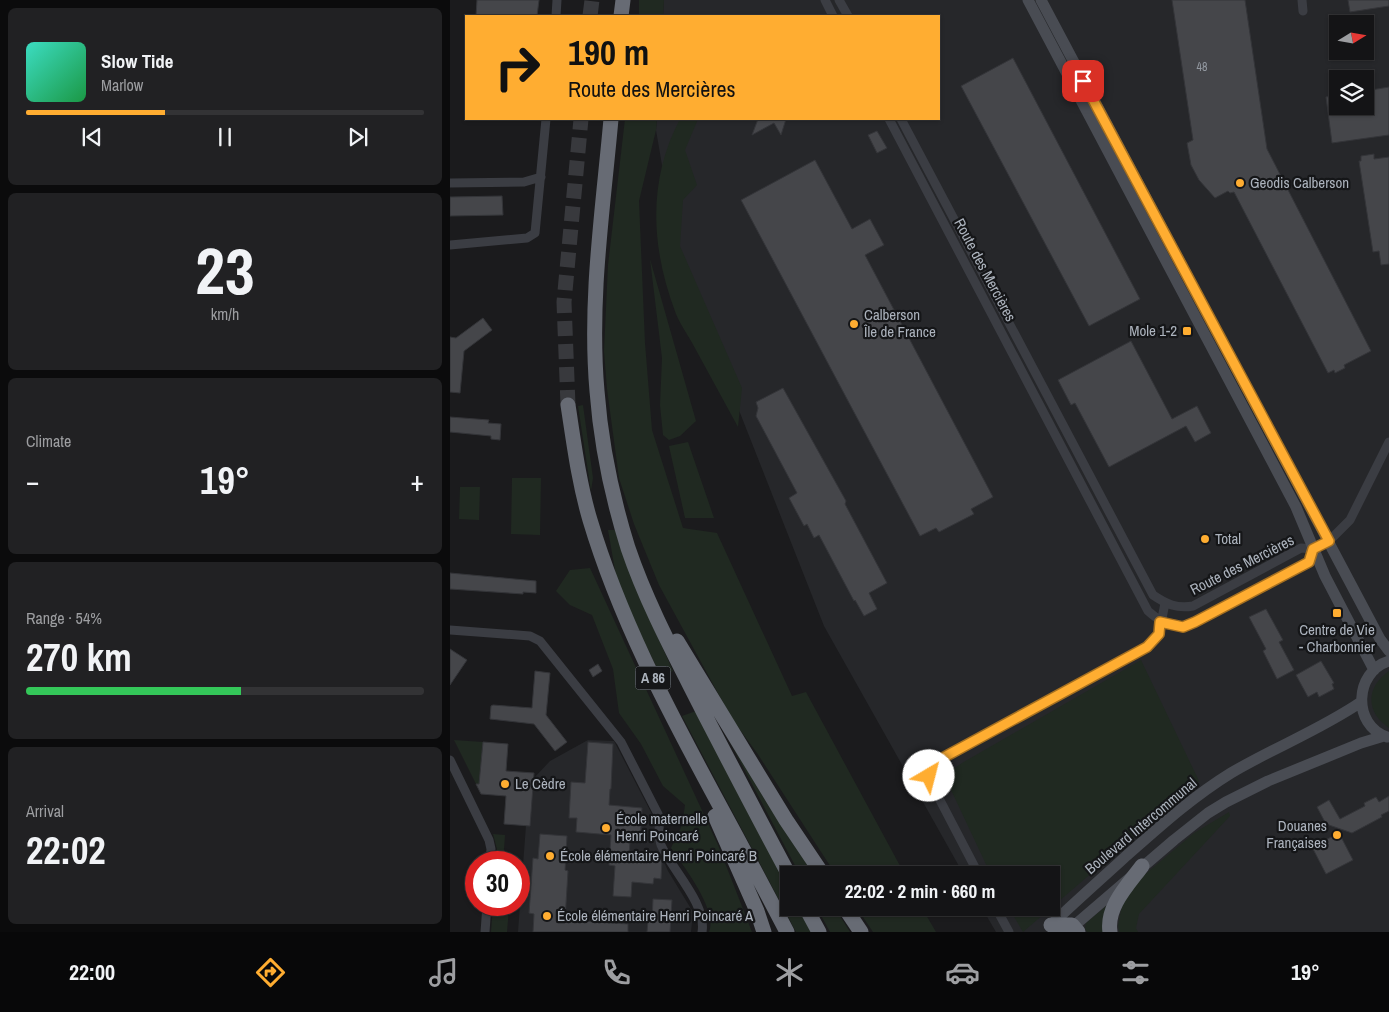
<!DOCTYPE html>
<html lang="en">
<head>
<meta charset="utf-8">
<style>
	body { margin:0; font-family:"Archivo Narrow",sans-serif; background:#212123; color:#f1f3f6; height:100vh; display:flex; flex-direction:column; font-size:19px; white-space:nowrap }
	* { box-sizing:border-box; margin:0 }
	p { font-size:16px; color:#9d9ea1 }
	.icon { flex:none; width:28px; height:28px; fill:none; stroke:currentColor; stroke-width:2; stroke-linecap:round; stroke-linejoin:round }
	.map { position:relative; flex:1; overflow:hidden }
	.details { display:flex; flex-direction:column; gap:8px; padding:8px; background:#0b0b0c; width:450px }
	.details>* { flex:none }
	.guide { position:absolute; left:15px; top:15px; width:475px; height:105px; border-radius:0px; box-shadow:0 1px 4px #0004,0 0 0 1px #333335; background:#ffad31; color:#111; overflow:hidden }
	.needle { width:32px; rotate:79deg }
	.buttons { position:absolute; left:879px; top:15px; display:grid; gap:10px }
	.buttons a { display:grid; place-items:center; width:45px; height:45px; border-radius:0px; background:#141416; box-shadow:0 1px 4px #0004,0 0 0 1px #333335; font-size:25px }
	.speed { position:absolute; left:15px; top:851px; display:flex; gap:10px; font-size:25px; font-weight:700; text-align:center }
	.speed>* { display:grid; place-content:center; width:65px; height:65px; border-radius:50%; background:#141416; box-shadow:0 1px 4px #0004,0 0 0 1px #333335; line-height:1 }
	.speed .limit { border:8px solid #d22; background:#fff; color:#111 }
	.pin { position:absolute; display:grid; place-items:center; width:42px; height:42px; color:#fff; margin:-21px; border-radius:10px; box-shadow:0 2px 8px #0006 }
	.me { position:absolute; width:55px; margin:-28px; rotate:37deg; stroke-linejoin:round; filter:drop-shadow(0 0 4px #0008) }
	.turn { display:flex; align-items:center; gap:18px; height:105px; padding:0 20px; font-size:22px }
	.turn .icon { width:65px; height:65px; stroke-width:2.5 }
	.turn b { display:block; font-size:35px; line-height:42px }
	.big { font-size:38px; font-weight:700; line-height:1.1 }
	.details .card { flex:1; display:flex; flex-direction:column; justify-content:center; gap:8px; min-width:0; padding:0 18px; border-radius:8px; background:#212123 }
	.details .dial { align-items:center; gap:0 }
	.dial b { font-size:65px; line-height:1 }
	.song { display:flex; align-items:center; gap:15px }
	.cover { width:60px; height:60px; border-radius:8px; background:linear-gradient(135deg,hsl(170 70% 55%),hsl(140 70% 35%)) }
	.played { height:5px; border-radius:2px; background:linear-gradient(90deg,#ffad31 35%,#333335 35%) }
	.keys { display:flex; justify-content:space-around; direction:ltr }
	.heat { display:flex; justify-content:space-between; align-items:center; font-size:28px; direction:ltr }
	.charge { height:8px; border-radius:4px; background:linear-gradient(90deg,#34c759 54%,#333335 0) }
	.trip { position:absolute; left:330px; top:866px; width:280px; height:50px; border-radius:0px; background:#141416; box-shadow:0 1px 4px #0004,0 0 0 1px #333335; font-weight:700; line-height:50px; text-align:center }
	.dock { display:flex; height:80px; justify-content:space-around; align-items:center; background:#080809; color:#9d9ea1 }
	.dock .icon { width:35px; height:35px }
	.dock .on { color:#ffad31 }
	.dock b { font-size:22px; color:#f1f3f6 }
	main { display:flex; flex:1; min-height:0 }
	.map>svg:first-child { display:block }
</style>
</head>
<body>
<main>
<section class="details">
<div class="card">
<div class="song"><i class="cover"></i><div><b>Slow Tide</b><p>Marlow</p></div></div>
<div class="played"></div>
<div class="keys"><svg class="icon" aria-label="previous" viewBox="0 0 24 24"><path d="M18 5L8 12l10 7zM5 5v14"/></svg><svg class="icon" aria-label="pause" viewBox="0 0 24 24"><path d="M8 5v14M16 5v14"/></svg><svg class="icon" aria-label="next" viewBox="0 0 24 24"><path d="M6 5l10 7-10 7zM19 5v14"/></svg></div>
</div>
<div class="card dial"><b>23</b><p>km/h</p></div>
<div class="card"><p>Climate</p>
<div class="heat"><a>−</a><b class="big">19°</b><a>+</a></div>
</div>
<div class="card"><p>Range · 54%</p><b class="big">270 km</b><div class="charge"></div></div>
<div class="card"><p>Arrival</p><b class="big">22:02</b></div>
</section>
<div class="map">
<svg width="939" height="932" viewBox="0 0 939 932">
	<rect width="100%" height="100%" fill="#1b1b1d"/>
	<path fill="#26272a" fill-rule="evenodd" d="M214,0h725v932h-393l-14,-24h69v-33h-87l-140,-249 -147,-373 -21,-123 1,-11h282v-103h-276zM888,24h27v27h-27zM888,79h27v27h-27z
		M138,740l26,1 43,83 -4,13 15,34 25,41 -2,20h-173l8,-107h4l4,-47 16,-17z"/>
	<path fill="#202921" d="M189,0h25l-1,16h-24z
		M175,119h32l-1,11 -17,71 6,142 7,87 31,98 34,5 75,163 14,-4 99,183h-69l-79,-122 -25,-34 -73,-134 -25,-61 -15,-46 -12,-89 -3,-38 4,-86z
		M230,119h18l-13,31 12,35 -14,15 -3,46 62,142 -4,39c-14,-26 -28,-51 -42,-77 -6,-12 -15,-24 -20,-36 -25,-65 -29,-133 4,-195z
		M200,259l46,162 -16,15 -11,4 -6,-5 -3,-30 2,-47z
		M133,405l10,73 -2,13 -13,-85z
		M238,442l26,76h-29l-16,-72z
		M62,478h29l-1,57 -29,-1z
		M10,487h20l-1,33 -20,-1z
		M158,530h7l27,72 31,69 -12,5 -30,-61 -15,-39z
		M140,568l128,277 34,87h-43c9,-22 -25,-65 -38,-84l11,-23 3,-20 -22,-19 -22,-42 -22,-31 -6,-44 -21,-54 -22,-10 -14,-14 14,-21z
		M691,660l58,121 -176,151 -14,-24h42v-33h-60l-47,-100 18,-12z
		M939,671v57c-24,-16 -23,-41 0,-57z
		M246,711l93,178v19h10l13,24h-16l-114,-216z
		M274,731l90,144h-14z
		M4,740l29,2 -4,42h-3z
		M779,812l1,4 -91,98 -3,14 2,4h-19l-1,-7 4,-20 8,-18 64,-54z
		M43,834l12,1 -2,27h-7l1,-13z
		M662,901l-5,31h-20l-2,-3 1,-6z
		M43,906l16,2 -2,24h-16z
		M367,908h18l15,24h-20z
		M407,908h65l14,24h-63z"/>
	<path fill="#45464a" stroke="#343539" d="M27,0h62l-2,16h-61z
		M722,0h73l22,149 104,202 -27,14 1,3 -10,5 -1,-3 -6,3 -94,-181 -4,1 -2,-2 -13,7 -16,-18 -8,-15 -4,-22 6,-3z
		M898,0h41v6l-39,6z
		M563,58l127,241 -51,27 -128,-240z
		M939,87v48l-57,8 -6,-46 12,-2v11h27v-15z
		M308,119h28l-5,16 -7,-12 -22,12z
		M427,131l10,17 -10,5 -9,-18z
		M924,154v5l15,-2v107l-8,1 -2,-14 -6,1 -14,-91h2v-5z
		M365,160l37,69 18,-10 14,26 -19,10 128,242 -22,12 3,5 -35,18 -3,-4 -16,8 -179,-336z
		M52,196l1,19 -53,1v-19z
		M33,318l9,12 -28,21 -4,42 -10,-1v-55l6,1z
		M681,341l41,78 25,-13 14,27 -16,9 -9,-16 -77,41 -34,-64 -4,2 -13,-25z
		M333,388l63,113 -1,3 42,79 -18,10 8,16 -13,7 -9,-16 -1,1 -35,-66 -5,3 -7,-14 -3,2 -15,-28 8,-5 -41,-77 2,-8 -2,-6z
		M0,417l39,3 -1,3 13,1 -1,16 -9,-1v-3l-41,-4z
		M0,573l86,8v12l-13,-1v2l-73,-5z
		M816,609l17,31 -4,2 15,28 -17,9 -14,-28 3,-2 -17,-32z
		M0,649l17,11 -17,25z
		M871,661l13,22 -2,1 2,5 -15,8 -2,-5 -9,5 -12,-22z
		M148,664l4,7 -9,6 -4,-7z
		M85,671l15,2 -4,42 21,27 -12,9 -21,-27 -44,-5 1,-13 2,-1 39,3z
		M33,742l25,2 -2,27 28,2 -4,53 -26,-2 2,-28 -25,-2 -5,-10h3z
		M138,742l25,2 -2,45h-1l-1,16 33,3 -2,34 -10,-2 -1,18 33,2 -1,19 -7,-1 -1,6 -21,-2 -1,15 -18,-1 2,-30 -6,-1 2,-30 -35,-3 1,-14h-8l2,-36 14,1z
		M939,796v15l-8,4 1,2 -30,16 -26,-9 -9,-17 12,-7 11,19 25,-13 -1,-3 12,-6 3,5z
		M889,833l14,27 -27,14 -14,-27z
		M90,834l27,2 -2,34 3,1 -3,49 63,4v8h-95l1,-18 -5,-1 1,-13 3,-42 5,1z
		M203,899l19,1 -2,32h-23l1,-12 4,1z"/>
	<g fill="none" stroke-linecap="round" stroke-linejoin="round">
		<path stroke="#38393d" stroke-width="15" stroke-dasharray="15 8" stroke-linecap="butt" d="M140,16l2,-16
			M118,405l-4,-103 17,-183"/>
		<path stroke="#3b3d43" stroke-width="9" d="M375,0l8,16
			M389,0l9,16
			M852,0l1,11
			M106,16l1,-16
			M439,119l259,492c11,10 25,18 40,15l121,-64 4,-13
			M451,119l252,476c13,9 24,14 40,11l108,-58 12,1
			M0,183l74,-1 17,-5
			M0,245l77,-7 8,-5 11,-114
			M863,549l16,-8 21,-21 39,-78
			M0,630l80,6 10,5 81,101 37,72c3,11 -1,20 3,31 11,25 46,59 41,87
			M0,760l39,80 2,9 -1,13
			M529,875l-49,-94 -1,-5 3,-12 215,-117 12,-13 6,-31
			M546,908l13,24
			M35,932l2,-27"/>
		<path stroke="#494c53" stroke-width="11" d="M578,0l268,507 29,69 49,94
			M591,0l339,639 9,12
			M937,737c-35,-12 -33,-65 2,-76
			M601,925c24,-23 49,-45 73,-67 34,-30 68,-61 107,-85 42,-25 89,-43 130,-71
			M618,931l106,-91 34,-27 18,-11 42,-21 93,-38 23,-7"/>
		<path stroke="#676b74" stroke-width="15" d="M171,16l2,-16
			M161,119c-8,90 -22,181 -14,272 4,53 15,106 31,157 20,59 51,115 79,171 27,52 54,104 82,156
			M118,405c6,39 11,78 22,115 29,97 76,186 124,275 25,46 49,91 73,137
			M227,641l109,179 37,55
			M265,816l42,95 7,21
			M356,908l13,24
			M395,908l16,24
			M601,925h21l6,7
			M660,932c-4,-25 18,-47 32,-66"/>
	</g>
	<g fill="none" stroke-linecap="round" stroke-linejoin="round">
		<defs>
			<path id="route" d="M479,776l3,-12 5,-3 210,-114 12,-13 1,-12 23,5 12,-5 114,-60 4,-13 16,-8 -246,-460"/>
		</defs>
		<use href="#route" stroke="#a67020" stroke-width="12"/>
		<use href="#route" stroke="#ffad31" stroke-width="9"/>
	</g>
	<g fill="#ffad31" stroke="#151618" stroke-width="2">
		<circle cx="790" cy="183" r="5"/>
		<circle cx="404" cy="324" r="5"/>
		<rect x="732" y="326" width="10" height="10" rx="2.5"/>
		<circle cx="755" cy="539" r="5"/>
		<rect x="882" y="608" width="10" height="10" rx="2.5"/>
		<circle cx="55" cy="784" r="5"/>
		<circle cx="156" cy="828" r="5"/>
		<circle cx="887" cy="835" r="5"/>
		<circle cx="100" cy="856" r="5"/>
		<circle cx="97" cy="916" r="5"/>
	</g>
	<g text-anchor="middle" stroke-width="4.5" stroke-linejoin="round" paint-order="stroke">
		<g font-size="12" fill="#9298a0">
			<text x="752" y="71">48</text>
		</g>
		<rect fill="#151618" stroke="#7f848c" stroke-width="1" x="185.5" y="666.5" width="35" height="23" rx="4"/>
		<g font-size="14" font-weight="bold" fill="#acb3bd">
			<text x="203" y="683">A 86</text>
		</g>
		<g font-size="15" fill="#acb3bd" stroke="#151618" text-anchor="start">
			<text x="800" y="188">Geodis Calberson</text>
			<text x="414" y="320">Calberson<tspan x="414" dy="17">Île de France</tspan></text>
			<text x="727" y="336" text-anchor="end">Mole 1-2</text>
			<text x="765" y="544">Total</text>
			<text x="887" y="635" text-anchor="middle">Centre de Vie<tspan x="887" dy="17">- Charbonnier</tspan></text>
			<text x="65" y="789">Le Cèdre</text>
			<text x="166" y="824">École maternelle<tspan x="166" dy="17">Henri Poincaré</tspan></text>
			<text x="877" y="831" text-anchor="end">Douanes<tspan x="877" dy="17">Françaises</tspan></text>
			<text x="110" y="861">École élémentaire Henri Poincaré B</text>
			<text x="107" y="921">École élémentaire Henri Poincaré A</text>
		</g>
		<g font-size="15" fill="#acb3bd" stroke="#151618">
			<text transform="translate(535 270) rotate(62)" y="5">Route des Mercières</text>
			<text transform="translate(792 565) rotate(-27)" y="5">Route des Mercières</text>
			<text transform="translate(691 826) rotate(-40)" y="5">Boulevard Intercommunal</text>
		</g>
	</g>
</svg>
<div class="buttons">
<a><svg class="needle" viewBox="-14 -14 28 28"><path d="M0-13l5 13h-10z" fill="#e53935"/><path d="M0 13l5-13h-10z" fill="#9d9ea1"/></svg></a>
<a><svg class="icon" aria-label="layers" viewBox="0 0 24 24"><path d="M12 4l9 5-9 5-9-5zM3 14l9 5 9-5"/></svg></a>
</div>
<div class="speed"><div class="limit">30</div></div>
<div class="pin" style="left:633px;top:81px;background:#d93025"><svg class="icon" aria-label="arrive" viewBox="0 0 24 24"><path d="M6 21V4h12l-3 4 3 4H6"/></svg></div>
<svg class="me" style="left:479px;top:776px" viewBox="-20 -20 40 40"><circle r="19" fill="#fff"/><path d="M0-13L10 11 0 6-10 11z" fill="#ffad31"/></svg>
<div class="trip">22:02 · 2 min · 660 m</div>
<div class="guide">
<div class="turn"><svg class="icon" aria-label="right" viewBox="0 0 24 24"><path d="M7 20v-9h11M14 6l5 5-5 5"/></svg><div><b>190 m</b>Route des Mercières</div></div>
</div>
</div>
</main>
<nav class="dock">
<b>22:00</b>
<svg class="icon on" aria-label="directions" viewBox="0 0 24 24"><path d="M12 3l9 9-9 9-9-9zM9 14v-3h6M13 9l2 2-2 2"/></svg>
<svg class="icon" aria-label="music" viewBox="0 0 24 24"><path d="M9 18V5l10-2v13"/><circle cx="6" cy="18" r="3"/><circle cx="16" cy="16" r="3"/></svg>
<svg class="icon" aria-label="phone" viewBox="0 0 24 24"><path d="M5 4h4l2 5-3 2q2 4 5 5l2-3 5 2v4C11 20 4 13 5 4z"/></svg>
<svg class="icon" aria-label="climate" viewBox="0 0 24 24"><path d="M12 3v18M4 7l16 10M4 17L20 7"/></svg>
<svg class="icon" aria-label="car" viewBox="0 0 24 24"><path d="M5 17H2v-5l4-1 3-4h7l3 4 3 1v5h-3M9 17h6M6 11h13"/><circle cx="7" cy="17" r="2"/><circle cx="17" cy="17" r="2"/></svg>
<svg class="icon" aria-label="filters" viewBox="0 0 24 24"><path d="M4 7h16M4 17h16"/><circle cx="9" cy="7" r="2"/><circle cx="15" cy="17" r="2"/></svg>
<b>19°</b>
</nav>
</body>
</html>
